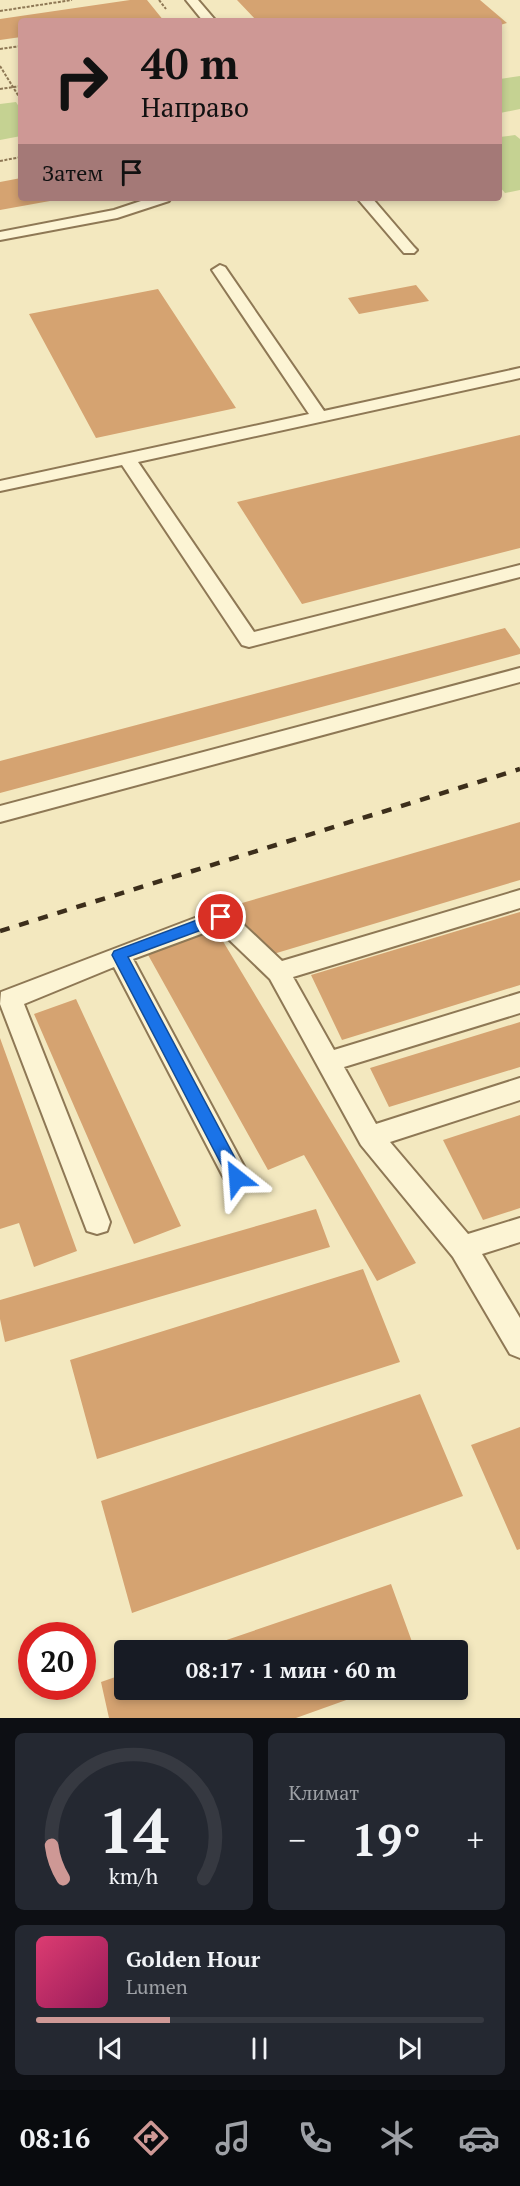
<!DOCTYPE html>
<html lang="ru">
<head>
<meta charset="utf-8">
<style>
	body { margin:0; font-family:"PT Serif",serif; background:#242831; color:#f1f3f6; height:100vh; display:flex; flex-direction:column; font-size:22px; white-space:nowrap }
	* { box-sizing:border-box; margin:0 }
	p { font-size:20px; color:#9ea1a6 }
	.icon { flex:none; width:33px; height:33px; fill:none; stroke:currentColor; stroke-width:2; stroke-linecap:round; stroke-linejoin:round }
	.map { position:relative; height:1718px; overflow:hidden }
	.panel { display:flex; flex-direction:column; gap:15px; padding:15px; background:#0d0f14; flex:1 }
	.panel>* { flex:none }
	.banner { position:absolute; left:18px; top:18px; width:484px; height:183px; border-radius:6px; box-shadow:0 3px 9px #0003; background:#ce9895; color:#111; overflow:hidden }
	.speed { position:absolute; left:18px; top:1622px; display:flex; gap:12px; font-size:30px; font-weight:700; text-align:center }
	.speed>* { display:grid; place-content:center; width:78px; height:78px; border-radius:50%; background:#171b24; box-shadow:0 3px 9px #0003; line-height:1 }
	.speed .limit { border:9px solid #d22; background:#fff; color:#111 }
	.pin { position:absolute; display:grid; place-items:center; width:51px; height:51px; color:#fff; margin:-26px; border:3px solid #fff; border-radius:50%; box-shadow:0 2px 6px #0007 }
	.me { position:absolute; width:66px; margin:-33px; rotate:332deg; stroke-linejoin:round; filter:drop-shadow(0 0 4px #0008) }
	.turn { display:flex; align-items:center; gap:21px; height:126px; padding:0 24px; font-size:27px }
	.turn .icon { width:78px; height:78px; stroke-width:2.5 }
	.turn b { display:block; font-size:42px; line-height:51px }
	.then { display:flex; align-items:center; height:57px; padding:0 24px; background:#0003; gap:12px; font-size:22px }
	.big { font-size:45px; font-weight:800; line-height:1.1 }
	.panel .tile { flex:1; display:flex; flex-direction:column; justify-content:center; gap:9px; min-width:0; padding:0 21px; border-radius:9px; background:#242831 }
	.panel .dial { align-items:center; gap:0 }
	.dial svg { height:156px; overflow:visible; fill:none; stroke:#363941; stroke-width:7; stroke-linecap:round; text-anchor:middle }
	.dial text { fill:#f1f3f6; stroke:none }
	.song { display:flex; align-items:center; gap:18px }
	.cover { width:72px; height:72px; border-radius:9px; background:linear-gradient(135deg,hsl(340 70% 55%),hsl(330 70% 35%)) }
	.played { height:6px; border-radius:3px; background:linear-gradient(90deg,#ce9895 30%,#363941 30%) }
	.keys { display:flex; justify-content:space-around; direction:ltr }
	.heat { display:flex; justify-content:space-between; align-items:center; font-size:33px; direction:ltr }
	.panel .tiles { flex:1; display:grid; gap:15px; grid-template-columns:1fr 1fr }
	.tile:last-child { grid-column:span 2 }
	.trip { position:absolute; left:114px; top:1640px; width:354px; height:60px; border-radius:6px; background:#171b24; box-shadow:0 3px 9px #0003; font-weight:800; line-height:60px; text-align:center }
	.tabs { display:flex; height:96px; justify-content:space-around; align-items:center; background:#090b0e; color:#9ea1a6 }
	.tabs .icon { width:42px; height:42px }
	.tabs .selected { color:#ce9895 }
	.tabs b { font-size:27px; color:#f1f3f6 }
	.map>svg:first-child { display:block }
</style>
</head>
<body>
<div class="map">
<svg width="520" height="1718" viewBox="0 0 520 1718">
	<rect width="100%" height="100%" fill="#f3e8bf"/>
	<path fill="#c5d292" d="M520,76v33l-20,4v-34z
		M16,102l5,8v26l-21,4v-36z
		M515,135l5,4v51l-15,3 -5,-6v-50z"/>
	<path fill="#d5a371" d="M130,0h17l17,21h-143v16l-21,3v-21z
		M237,0h243l27,23 -7,2v-4h-243z
		M21,178v20l40,1 -61,11v-28z
		M416,285l13,16 -70,13 -11,-16z
		M158,289l78,119 -140,30 -67,-124z
		M520,435v113l-218,56 -65,-102z
		M505,628l15,21v5l-520,139v-32z
		M520,822v58l-260,78 -25,-53z
		M520,912v73l-178,55 -31,-65z
		M215,928l201,335 -39,18 -73,-126 -36,15 -121,-217z
		M76,999l105,227 -47,18 -100,-230z
		M520,1022v45l-131,40 -19,-39z
		M0,1038l77,213 -43,16 -15,-44 -19,6z
		M520,1115v93l-37,12 -40,-80z
		M316,1209l14,38 -325,95 -5,-23v-19z
		M363,1269l37,93 -303,97 -27,-99z
		M420,1394l43,102 -331,117 -31,-112z
		M520,1427v122l-3,1 -46,-105z
		M391,1584l24,66h-218z
		M124,1674v15h253l-81,29h-187l-8,-36z"/>
	<g fill="none" stroke-linecap="round" stroke-linejoin="round">
		<defs>
			<path id="lane" d="M186,0h12l18,21h-13z
				M150,198h21l-2,3 -52,17 -117,22v-8l114,-22z
				M357,198h15l42,49 3,3 -3,3h-10z
				M220,265l5,2 99,144 196,-43v10l-382,84 116,170 266,-67v12l-271,70 -7,-2 -120,-180 -122,26v-10l309,-67 -97,-144z
				M520,668v14l-520,140v-16z
				M520,890v18l-227,69 41,73 186,-57v20l-176,54 32,57 144,-46v22l-130,42 78,92 52,-16v24l-38,12 38,64v40l-10,-4 -57,-97 -92,-112 -91,-166 -53,-51 -84,31 113,211 4,8 -4,8 -9,4 -9,-4 -114,-219 -90,37 86,218 -3,9 -10,3 -10,-3 -87,-227 1,-12 220,-84 8,3 53,50z"/>
		</defs>
		<use href="#lane" stroke="#8e7855" stroke-width="4"/>
		<path stroke="#8e7855" stroke-width="2" stroke-dasharray="3 1.5" stroke-linecap="butt" d="M159,0l7,9
			M0,11l72,-11
			M0,49l21,-3
			M0,66l21,34
			M0,89l21,-3
			M0,161l21,-4"/>
		<use href="#lane" fill="#fcf4d4" fill-rule="evenodd"/>
		<path stroke="#3c2e1b" stroke-width="4.5" stroke-dasharray="10 10" stroke-linecap="butt" d="M0,931l520,-162"/>
	</g>
	<path fill="#1a73e8" stroke="#114b97" stroke-width="1.5" d="M221,911l5,2 2,4 -2,4 -98,36 115,216 2,5 -2,5 -6,2 -6,-2 -119,-228 2,-4z"/>
</svg>
<div class="speed"><div class="limit">20</div></div>
<div class="pin" style="left:221px;top:917px;background:#d93025"><svg class="icon" aria-label="arrive" viewBox="0 0 24 24"><path d="M6 21V4h12l-3 4 3 4H6"/></svg></div>
<svg class="me" style="left:237px;top:1178px" viewBox="-20 -20 40 40"><path d="M0-17L14 15 0 8-14 15z" fill="#1a73e8" stroke="#fff" stroke-width="4"/></svg>
<div class="trip">08:17 · 1 мин · 60 m</div>
<div class="banner">
<div class="turn"><svg class="icon" aria-label="right" viewBox="0 0 24 24"><path d="M7 20v-9h11M14 6l5 5-5 5"/></svg><div><b>40 m</b>Направо</div></div>
<div class="then">Затем<svg class="icon" aria-label="arrive" viewBox="0 0 24 24"><path d="M6 21V4h12l-3 4 3 4H6"/></svg></div>
</div>
</div>
<section class="panel">
<div class="tiles">
<div class="tile dial"><svg viewBox="0 0 100 80">
<path d="M14 69A42 42 0 1 1 86 69"/>
<path d="M14 69A42 42 0 0 1 8 52" stroke="#ce9895"/>
<text x="50" y="56" font-size="32" font-weight="700">14</text>
<text x="50" y="72" font-size="11">km/h</text>
</svg></div>
<div class="tile"><p>Климат</p>
<div class="heat"><a>−</a><b class="big">19°</b><a>+</a></div>
</div>
<div class="tile">
<div class="song"><i class="cover"></i><div><b>Golden Hour</b><p>Lumen</p></div></div>
<div class="played"></div>
<div class="keys"><svg class="icon" aria-label="previous" viewBox="0 0 24 24"><path d="M18 5L8 12l10 7zM5 5v14"/></svg><svg class="icon" aria-label="pause" viewBox="0 0 24 24"><path d="M8 5v14M16 5v14"/></svg><svg class="icon" aria-label="next" viewBox="0 0 24 24"><path d="M6 5l10 7-10 7zM19 5v14"/></svg></div>
</div>
</div>
</section>
<nav class="tabs">
<b>08:16</b>
<svg class="icon selected" aria-label="directions" viewBox="0 0 24 24"><path d="M12 3l9 9-9 9-9-9zM9 14v-3h6M13 9l2 2-2 2"/></svg>
<svg class="icon" aria-label="music" viewBox="0 0 24 24"><path d="M9 18V5l10-2v13"/><circle cx="6" cy="18" r="3"/><circle cx="16" cy="16" r="3"/></svg>
<svg class="icon" aria-label="phone" viewBox="0 0 24 24"><path d="M5 4h4l2 5-3 2q2 4 5 5l2-3 5 2v4C11 20 4 13 5 4z"/></svg>
<svg class="icon" aria-label="climate" viewBox="0 0 24 24"><path d="M12 3v18M4 7l16 10M4 17L20 7"/></svg>
<svg class="icon" aria-label="car" viewBox="0 0 24 24"><path d="M5 17H2v-5l4-1 3-4h7l3 4 3 1v5h-3M9 17h6M6 11h13"/><circle cx="7" cy="17" r="2"/><circle cx="17" cy="17" r="2"/></svg>
</nav>
</body>
</html>
